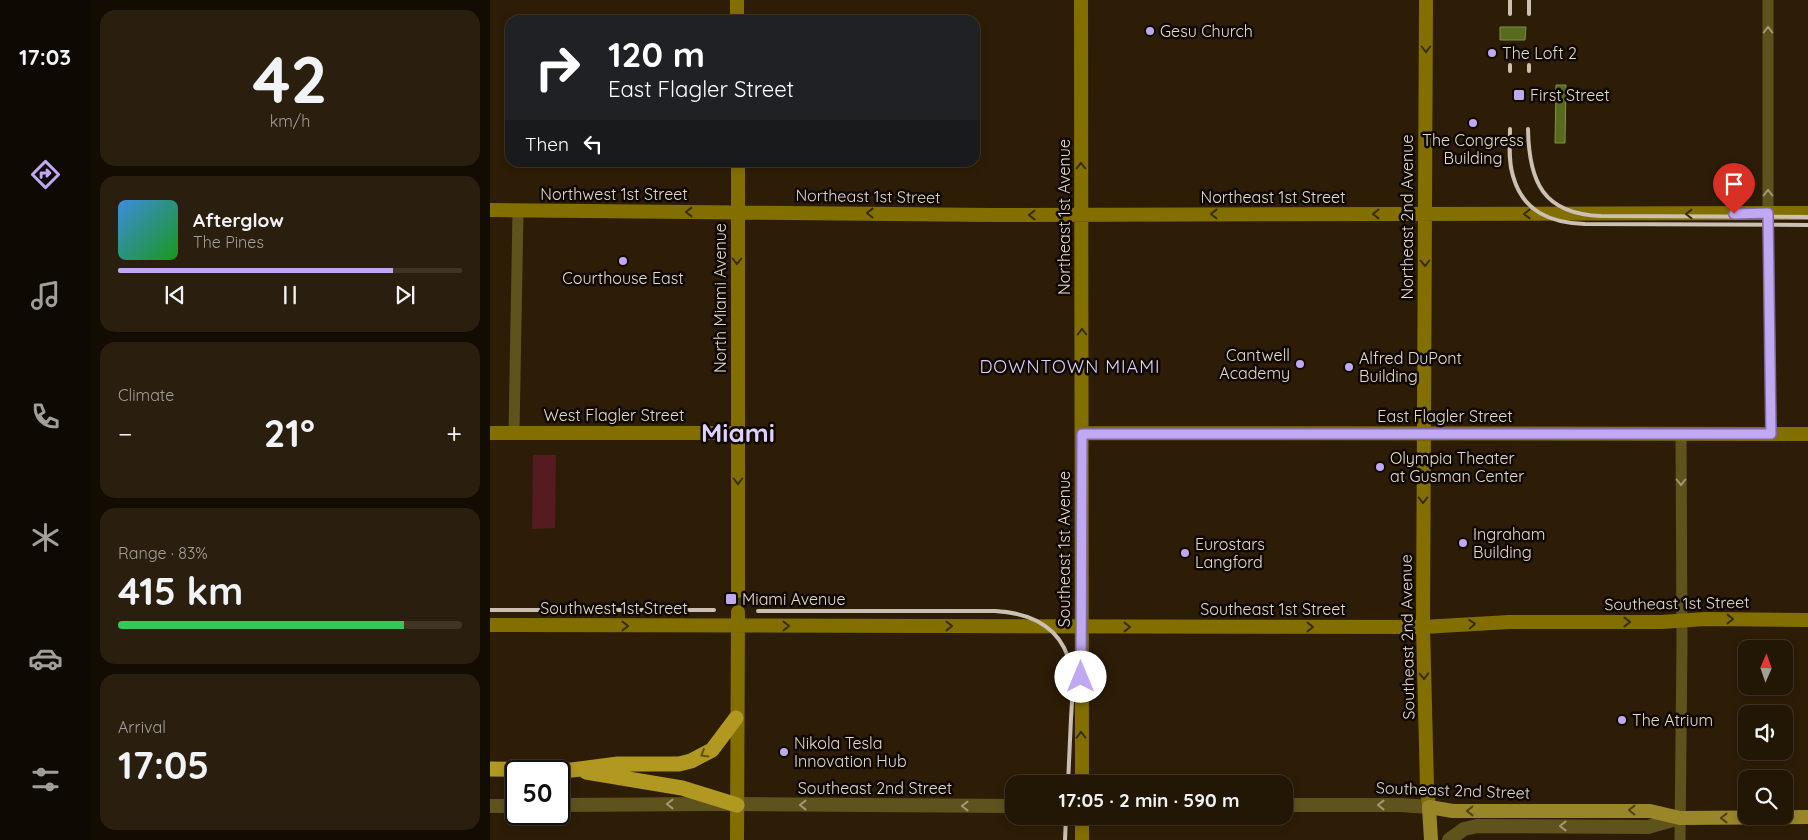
<!DOCTYPE html>
<html lang="en">
<head>
<meta charset="utf-8">
<style>
	body { margin:0; font-family:Quicksand,sans-serif; background:#2a1f0f; color:#f1f3f6; height:100vh; display:flex; flex-direction:column; font-size:19px; white-space:nowrap }
	* { box-sizing:border-box; margin:0 }
	p { font-size:16px; color:#a29f9a }
	.icon { flex:none; width:28px; height:28px; fill:none; stroke:currentColor; stroke-width:2; stroke-linecap:round; stroke-linejoin:round }
	.map { position:relative; flex:1; overflow:hidden }
	.details { display:flex; flex-direction:column; gap:10px; padding:10px; background:#130c03; width:400px }
	.details>* { flex:none }
	.banner { position:absolute; left:15px; top:15px; width:475px; height:152px; border-radius:15px; box-shadow:0 2px 8px #0003,0 0 0 1px #3f3527; background:#202124; color:#fff; overflow:hidden }
	.needle { width:32px; rotate:2deg }
	.tools { position:absolute; left:1248px; top:640px; display:grid; gap:10px }
	.tools a { display:grid; place-items:center; width:55px; height:55px; border-radius:10px; background:#221605; box-shadow:0 2px 8px #0003,0 0 0 1px #3f3527; font-size:25px }
	.speed { position:absolute; left:15px; top:760px; display:flex; gap:10px; font-size:25px; font-weight:700; text-align:center }
	.speed>* { display:grid; place-content:center; width:65px; height:65px; border-radius:50%; background:#221605; box-shadow:0 2px 8px #0003,0 0 0 1px #3f3527; line-height:1 }
	.speed .limit { border:2px solid #111; border-radius:8px; background:#fff; color:#111 }
	.pin { position:absolute; display:grid; place-items:center; width:42px; height:42px; color:#fff; margin:-51px -21px; border-radius:50% 50% 50% 0; rotate:-45deg; box-shadow:0 0 5px #0007 }
	.pin .icon { rotate:45deg }
	.me { position:absolute; width:55px; margin:-28px; rotate:0deg; stroke-linejoin:round; filter:drop-shadow(0 0 4px #0008) }
	.turn { display:flex; align-items:center; gap:18px; height:105px; padding:0 20px; font-size:22px }
	.turn .icon { width:65px; height:65px; stroke-width:2.5 }
	.turn b { display:block; font-size:35px; line-height:42px }
	.then { display:flex; align-items:center; height:48px; padding:0 20px; background:#0003; gap:10px; font-size:19px }
	.big { font-size:38px; font-weight:800; line-height:1.1 }
	.details .card { flex:1; display:flex; flex-direction:column; justify-content:center; gap:8px; min-width:0; padding:0 18px; border-radius:15px; background:#2a1f0f }
	.details .dial { align-items:center; gap:0 }
	.dial b { font-size:65px; line-height:1 }
	.song { display:flex; align-items:center; gap:15px }
	.cover { width:60px; height:60px; border-radius:8px; background:linear-gradient(135deg,hsl(210 70% 55%),hsl(120 70% 35%)) }
	.played { height:5px; border-radius:2px; background:linear-gradient(90deg,#c1a8f3 80%,#3f3527 80%) }
	.keys { display:flex; justify-content:space-around; direction:ltr }
	.heat { display:flex; justify-content:space-between; align-items:center; font-size:28px; direction:ltr }
	.charge { height:8px; border-radius:4px; background:linear-gradient(90deg,#34c759 83%,#3f3527 0) }
	.trip { position:absolute; left:515px; top:775px; width:288px; height:50px; border-radius:15px; background:#221605; box-shadow:0 2px 8px #0003,0 0 0 1px #3f3527; font-weight:800; line-height:50px; text-align:center }
	main { display:flex; flex:1; min-height:0 }
	.menu { display:flex; flex-direction:column; width:90px; justify-content:space-around; align-items:center; background:#0e0902; color:#a29f9a }
	.menu .icon { width:35px; height:35px }
	.menu .on { color:#c1a8f3 }
	.menu b { font-size:22px; color:#f1f3f6 }
	.map>svg:first-child { display:block }
</style>
</head>
<body>
<main>
<nav class="menu">
<b>17:03</b>
<svg class="icon on" aria-label="directions" viewBox="0 0 24 24"><path d="M12 3l9 9-9 9-9-9zM9 14v-3h6M13 9l2 2-2 2"/></svg>
<svg class="icon" aria-label="music" viewBox="0 0 24 24"><path d="M9 18V5l10-2v13"/><circle cx="6" cy="18" r="3"/><circle cx="16" cy="16" r="3"/></svg>
<svg class="icon" aria-label="phone" viewBox="0 0 24 24"><path d="M5 4h4l2 5-3 2q2 4 5 5l2-3 5 2v4C11 20 4 13 5 4z"/></svg>
<svg class="icon" aria-label="climate" viewBox="0 0 24 24"><path d="M12 3v18M4 7l16 10M4 17L20 7"/></svg>
<svg class="icon" aria-label="car" viewBox="0 0 24 24"><path d="M5 17H2v-5l4-1 3-4h7l3 4 3 1v5h-3M9 17h6M6 11h13"/><circle cx="7" cy="17" r="2"/><circle cx="17" cy="17" r="2"/></svg>
<svg class="icon" aria-label="filters" viewBox="0 0 24 24"><path d="M4 7h16M4 17h16"/><circle cx="9" cy="7" r="2"/><circle cx="15" cy="17" r="2"/></svg>
</nav>
<section class="details">
<div class="card dial"><b>42</b><p>km/h</p></div>
<div class="card">
<div class="song"><i class="cover"></i><div><b>Afterglow</b><p>The Pines</p></div></div>
<div class="played"></div>
<div class="keys"><svg class="icon" aria-label="previous" viewBox="0 0 24 24"><path d="M18 5L8 12l10 7zM5 5v14"/></svg><svg class="icon" aria-label="pause" viewBox="0 0 24 24"><path d="M8 5v14M16 5v14"/></svg><svg class="icon" aria-label="next" viewBox="0 0 24 24"><path d="M6 5l10 7-10 7zM19 5v14"/></svg></div>
</div>
<div class="card"><p>Climate</p>
<div class="heat"><a>−</a><b class="big">21°</b><a>+</a></div>
</div>
<div class="card"><p>Range · 83%</p><b class="big">415 km</b><div class="charge"></div></div>
<div class="card"><p>Arrival</p><b class="big">17:05</b></div>
</section>
<div class="map">
<svg width="1318" height="840" viewBox="0 0 1318 840">
	<rect width="100%" height="100%" fill="#2d1d07"/>
	<path fill="#551b20" d="M43,455h23l-1,73 -23,1z"/>
	<path fill="#576b1d" stroke="#818c52" d="M1010,27h26l-1,13h-25z
		M1066,85h10l-1,58h-10z"/>
	<g fill="none" stroke-linecap="round" stroke-linejoin="round">
		<path stroke="#483925" stroke-width="14" stroke-dasharray="14 7" stroke-linecap="butt" d="M248,591v21"/>
		<path stroke="#5f531d" stroke-width="11" d="M1278,0v213l3,221
			M24,433l4,-222
			M1190,840l2,-197 -1,-210"/>
		<path stroke="#5f531d" stroke-width="14" d="M69,805l156,-1 299,2
			M794,805h117l28,2
			M0,806h26
			M959,840l15,-11 13,-3 171,1 32,-9"/>
		<path stroke="#836f00" stroke-width="14" d="M591,0l1,784
			M936,0l-3,627 4,160 2,20
			M247,20v-20
			M0,210l503,5 815,-2
			M0,433h247
			M592,433l726,1
			M248,591v-429
			M0,625l933,2 86,-5h153l43,-3 103,1
			M592,816v24
			M247,840l1,-228"/>
		<path stroke="#998628" stroke-width="14" d="M941,840l-2,-33 24,4h197l30,7 128,-1"/>
		<path stroke="#b19921" stroke-width="15" d="M0,769l82,1 46,-6h61l12,-3 21,-11 24,-32
			M96,772l96,16 55,17"/>
		<path stroke="#ccc0b2" stroke-width="4" d="M1020,14v-14
			M1039,14v-14
			M1039,65v6
			M1020,71v-6
			M1020,129c0,15 -2,32 3,47 10,36 38,47 72,48l223,1
			M1038,129c1,53 15,85 73,87l207,1
			M0,610h224
			M268,611h237c37,2 68,17 76,57 3,16 1,34 0,50 -1,22 -2,44 -3,66
			M575,840l1,-24"/>
	</g>
	<defs><path id="oneway-chevron" d="M-2-3.5L2.5 0L-2 3.5" fill="none" stroke-width="1.6" stroke-linecap="round" stroke-linejoin="round" transform="scale(1.25)"/></defs>
	<g stroke="#a29674">
		<use href="#oneway-chevron" transform="translate(1278 30) rotate(-90)"/>
		<use href="#oneway-chevron" transform="translate(1278 193) rotate(-90)"/>
		<use href="#oneway-chevron" transform="translate(1191 482) rotate(90)"/>
		<use href="#oneway-chevron" transform="translate(180 804) rotate(180)"/>
		<use href="#oneway-chevron" transform="translate(313 805) rotate(-180)"/>
		<use href="#oneway-chevron" transform="translate(891 805) rotate(180)"/>
		<use href="#oneway-chevron" transform="translate(475 806) rotate(180)"/>
		<use href="#oneway-chevron" transform="translate(1073 826) rotate(-180)"/>
	</g>
	<g stroke="#382d02">
		<use href="#oneway-chevron" transform="translate(936 49) rotate(90)"/>
		<use href="#oneway-chevron" transform="translate(591 166) rotate(-90)"/>
		<use href="#oneway-chevron" transform="translate(199 212) rotate(-180)"/>
		<use href="#oneway-chevron" transform="translate(380 213) rotate(-179)"/>
		<use href="#oneway-chevron" transform="translate(724 214) rotate(180)"/>
		<use href="#oneway-chevron" transform="translate(886 214) rotate(-180)"/>
		<use href="#oneway-chevron" transform="translate(1037 214) rotate(-180)"/>
		<use href="#oneway-chevron" transform="translate(1199 214) rotate(180)"/>
		<use href="#oneway-chevron" transform="translate(542 215) rotate(180)"/>
		<use href="#oneway-chevron" transform="translate(247 261) rotate(90)"/>
		<use href="#oneway-chevron" transform="translate(935 263) rotate(90)"/>
		<use href="#oneway-chevron" transform="translate(592 332) rotate(-90)"/>
		<use href="#oneway-chevron" transform="translate(248 481) rotate(90)"/>
		<use href="#oneway-chevron" transform="translate(933 500) rotate(90)"/>
		<use href="#oneway-chevron" transform="translate(1240 619)"/>
		<use href="#oneway-chevron" transform="translate(1137 622)"/>
		<use href="#oneway-chevron" transform="translate(982 624) rotate(-4)"/>
		<use href="#oneway-chevron" transform="translate(135 626)"/>
		<use href="#oneway-chevron" transform="translate(296 626)"/>
		<use href="#oneway-chevron" transform="translate(459 626)"/>
		<use href="#oneway-chevron" transform="translate(637 627)"/>
		<use href="#oneway-chevron" transform="translate(820 627)"/>
		<use href="#oneway-chevron" transform="translate(934 676) rotate(89)"/>
		<use href="#oneway-chevron" transform="translate(591 735) rotate(-91)"/>
	</g>
	<use stroke="#605112" href="#oneway-chevron" transform="translate(214 754) rotate(149)"/>
	<g stroke="#4e4114">
		<use href="#oneway-chevron" transform="translate(1142 810) rotate(-179)"/>
		<use href="#oneway-chevron" transform="translate(980 811) rotate(179)"/>
		<use href="#oneway-chevron" transform="translate(1234 818) rotate(-180)"/>
	</g>
	<g fill="none" stroke-linecap="round" stroke-linejoin="round">
		<defs>
			<path id="route" d="M591,677l1,-243h689l-3,-221 -34,1"/>
		</defs>
		<use href="#route" stroke="#7d6d9e" stroke-width="12"/>
		<use href="#route" stroke="#c1a8f3" stroke-width="9"/>
	</g>
	<g fill="#c1a8f3" stroke="#100903" stroke-width="2">
		<circle cx="660" cy="31" r="5"/>
		<circle cx="1002" cy="53" r="5"/>
		<rect x="1023" y="89" width="12" height="12" rx="2.5"/>
		<circle cx="983" cy="123" r="5"/>
		<circle cx="133" cy="261" r="5"/>
		<circle cx="810" cy="364" r="5"/>
		<circle cx="859" cy="367" r="5"/>
		<circle cx="890" cy="467" r="5"/>
		<circle cx="973" cy="543" r="5"/>
		<circle cx="695" cy="553" r="5"/>
		<rect x="235" y="593" width="12" height="12" rx="2.5"/>
		<circle cx="1132" cy="720" r="5"/>
		<circle cx="294" cy="752" r="5"/>
	</g>
	<g text-anchor="middle" stroke-width="5" stroke-linejoin="round" paint-order="stroke">
		<g font-size="16" fill="#e4d9cc" stroke="#100903" text-anchor="start">
			<text x="670" y="37">Gesu Church</text>
			<text x="1012" y="59">The Loft 2</text>
			<text x="1040" y="101">First Street</text>
			<text x="983" y="146" text-anchor="middle">The Congress<tspan x="983" dy="18">Building</tspan></text>
			<text x="133" y="284" text-anchor="middle">Courthouse East</text>
			<text x="800" y="361" text-anchor="end">Cantwell<tspan x="800" dy="18">Academy</tspan></text>
			<text x="869" y="364">Alfred DuPont<tspan x="869" dy="18">Building</tspan></text>
			<text x="900" y="464">Olympia Theater<tspan x="900" dy="18">at Gusman Center</tspan></text>
			<text x="983" y="540">Ingraham<tspan x="983" dy="18">Building</tspan></text>
			<text x="705" y="550">Eurostars<tspan x="705" dy="18">Langford</tspan></text>
			<text x="252" y="605">Miami Avenue</text>
			<text x="1142" y="726">The Atrium</text>
			<text x="304" y="749">Nikola Tesla<tspan x="304" dy="18">Innovation Hub</tspan></text>
		</g>
		<g font-size="16" fill="#e4d9cc" stroke="#100903">
			<text x="124" y="200">Northwest 1st Street</text>
			<text transform="translate(378 196) rotate(1)" y="6">Northeast 1st Street</text>
			<text x="783" y="203">Northeast 1st Street</text>
			<text transform="translate(574 217) rotate(-90)" y="6">Northeast 1st Avenue</text>
			<text transform="translate(917 217) rotate(-90)" y="6">Northeast 2nd Avenue</text>
			<text transform="translate(230 298) rotate(-90)" y="6">North Miami Avenue</text>
			<text x="124" y="421">West Flagler Street</text>
			<text x="955" y="422">East Flagler Street</text>
			<text transform="translate(574 549) rotate(-90)" y="6">Southeast 1st Avenue</text>
			<text transform="translate(1187 603) rotate(-1)" y="6">Southeast 1st Street</text>
			<text x="124" y="614">Southwest 1st Street</text>
			<text x="783" y="615">Southeast 1st Street</text>
			<text transform="translate(917 637) rotate(-91)" y="6">Southeast 2nd Avenue</text>
			<text x="385" y="794">Southeast 2nd Street</text>
			<text transform="translate(963 790) rotate(2)" y="6">Southeast 2nd Street</text>
		</g>
		<g font-size="18" letter-spacing="1" fill="#ded1fc" stroke="#100903">
			<text x="580" y="373">DOWNTOWN MIAMI</text>
		</g>
		<g font-size="26" font-weight="bold" fill="#ded1fc" stroke="#100903">
			<text x="248" y="442">Miami</text>
		</g>
	</g>
</svg>
<div class="tools">
<a><svg class="needle" viewBox="-14 -14 28 28"><path d="M0-13l5 13h-10z" fill="#e53935"/><path d="M0 13l5-13h-10z" fill="#a29f9a"/></svg></a>
<a><svg class="icon" aria-label="sound" viewBox="0 0 24 24"><path d="M4 9h4l5-4v14l-5-4H4zM17 9q2 3 0 6"/></svg></a>
<a><svg class="icon" aria-label="search" viewBox="0 0 24 24"><circle cx="10" cy="10" r="6"/><path d="M15 15l6 6"/></svg></a>
</div>
<div class="speed"><div class="limit">50</div></div>
<div class="pin" style="left:1244px;top:214px;background:#d93025"><svg class="icon" aria-label="arrive" viewBox="0 0 24 24"><path d="M6 21V4h12l-3 4 3 4H6"/></svg></div>
<svg class="me" style="left:591px;top:677px" viewBox="-20 -20 40 40"><circle r="19" fill="#fff"/><path d="M0-13L10 11 0 6-10 11z" fill="#c1a8f3"/></svg>
<div class="trip">17:05 · 2 min · 590 m</div>
<div class="banner">
<div class="turn"><svg class="icon" aria-label="right" viewBox="0 0 24 24"><path d="M7 20v-9h11M14 6l5 5-5 5"/></svg><div><b>120 m</b>East Flagler Street</div></div>
<div class="then">Then<svg class="icon" aria-label="left" viewBox="0 0 24 24"><path d="M17 20v-9H6M10 6l-5 5 5 5"/></svg></div>
</div>
</div>
</main>
</body>
</html>
